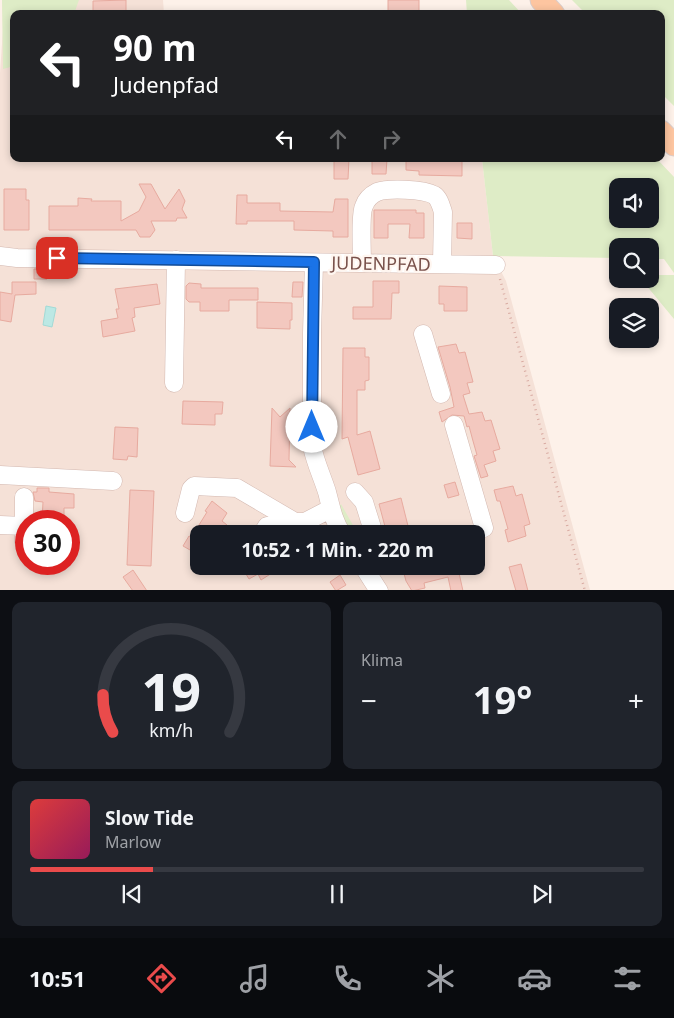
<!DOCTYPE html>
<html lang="de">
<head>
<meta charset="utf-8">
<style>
	body { margin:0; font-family:"Noto Sans",sans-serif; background:#20242c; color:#f1f3f6; height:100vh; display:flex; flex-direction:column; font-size:19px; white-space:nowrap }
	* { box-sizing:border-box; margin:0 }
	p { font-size:16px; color:#9ea1a6 }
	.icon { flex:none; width:28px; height:28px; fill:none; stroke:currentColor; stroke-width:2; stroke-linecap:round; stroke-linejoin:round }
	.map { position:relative; height:590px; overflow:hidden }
	.side { display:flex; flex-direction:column; gap:12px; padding:12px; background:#0d0f14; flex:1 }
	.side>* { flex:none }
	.guide { position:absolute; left:10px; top:10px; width:655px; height:152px; border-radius:10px; box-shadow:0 2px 8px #0003; background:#202124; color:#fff; overflow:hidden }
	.fabs { position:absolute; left:609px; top:178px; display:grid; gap:10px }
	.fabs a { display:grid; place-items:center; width:50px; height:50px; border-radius:10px; background:#171b24; box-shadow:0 2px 8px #0003; font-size:25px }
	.speed { position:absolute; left:15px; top:510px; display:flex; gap:10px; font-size:25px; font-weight:700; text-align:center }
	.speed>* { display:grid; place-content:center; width:65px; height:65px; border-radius:50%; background:#171b24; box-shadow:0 2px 8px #0003; line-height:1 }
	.speed .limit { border:8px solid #d22; background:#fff; color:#111 }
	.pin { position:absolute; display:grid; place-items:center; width:42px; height:42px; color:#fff; margin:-21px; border-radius:10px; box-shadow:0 2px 8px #0006 }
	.me { position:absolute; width:55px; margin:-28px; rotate:0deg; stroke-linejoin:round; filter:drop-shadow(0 0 4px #0008) }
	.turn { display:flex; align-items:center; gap:18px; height:105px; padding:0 20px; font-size:22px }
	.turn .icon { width:65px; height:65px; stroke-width:2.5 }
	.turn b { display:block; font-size:35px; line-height:42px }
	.lanes { display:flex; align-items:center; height:48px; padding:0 20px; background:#0003; justify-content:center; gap:25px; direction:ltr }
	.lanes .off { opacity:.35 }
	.big { font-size:38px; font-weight:700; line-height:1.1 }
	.side .tile { flex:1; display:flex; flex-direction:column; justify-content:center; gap:8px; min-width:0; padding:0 18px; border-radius:10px; background:#20242c }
	.side .dial { align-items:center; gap:0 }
	.dial svg { height:130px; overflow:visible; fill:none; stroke:#363941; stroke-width:7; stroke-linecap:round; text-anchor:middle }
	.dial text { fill:#f1f3f6; stroke:none }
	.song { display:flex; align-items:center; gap:15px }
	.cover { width:60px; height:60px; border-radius:8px; background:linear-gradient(135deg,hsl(0 70% 55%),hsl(330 70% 35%)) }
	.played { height:5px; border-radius:2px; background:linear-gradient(90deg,#ea4b4b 20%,#363941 20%) }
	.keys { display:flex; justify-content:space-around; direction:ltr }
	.heat { display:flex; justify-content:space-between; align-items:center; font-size:28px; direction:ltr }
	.side .tiles { flex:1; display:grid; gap:12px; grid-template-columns:1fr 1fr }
	.tile:last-child { grid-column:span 2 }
	.trip { position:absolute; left:190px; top:525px; width:295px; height:50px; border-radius:10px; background:#171b24; box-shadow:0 2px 8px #0003; font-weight:700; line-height:50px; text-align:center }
	.tabs { display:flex; height:80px; justify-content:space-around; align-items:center; background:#090b0e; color:#9ea1a6 }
	.tabs .icon { width:35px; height:35px }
	.tabs .on { color:#ea4b4b }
	.tabs b { font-size:22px; color:#f1f3f6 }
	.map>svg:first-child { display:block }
</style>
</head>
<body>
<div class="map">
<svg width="674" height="591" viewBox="0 0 674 591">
	<rect width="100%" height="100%" fill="#fdf1e9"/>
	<path fill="#f5e1d7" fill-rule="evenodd" d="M2,0h161l1,14h-150v145h468l11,97 13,25 84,309h-590v-517l3,-44zM26,521h43v43h-43zM199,534h277v32h-277z"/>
	<path fill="#deecc6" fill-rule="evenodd" d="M2,0h77l-5,14h-60v52l-11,3z
		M466,0h43l13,14h-55z
		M572,0h102v106l-13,-13v-79h-75z
		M482,159h175l17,18v96l-10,-14h-14v-13h-32l-1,12 -124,-2zM618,186h32v33h-32z
		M650,275h24v44l-33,-40h9z
		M341,504l17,30h-11l-8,-27z"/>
	<path fill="#bce8e4" stroke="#a2dad6" d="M46,306l10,2 -4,19 -9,-2z"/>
	<path fill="#f3c8bf" stroke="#e7aa9f" d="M126,0v14h-33v-13z
		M388,0h31v14h-31z
		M334,159h15l-1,20h-14z
		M372,159h15l-1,15h-14z
		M406,159h56v17l-43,-1v-4l-13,-1z
		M139,184h12l14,25 14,-20 6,12 -3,8 5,9h-10l-1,3h-25l4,9 -5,7h-10l-4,-7h-87v-24h29v-8l14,1 -1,2h30v20l18,-10 7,-14z
		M4,189h22v11h3v30h-25z
		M237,195h10v8h33v8l53,1 2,-13h13v38h-15v-6l-39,-1v-9h-47v3h-11z
		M374,210h42v3h8v25h-15l1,-14h-22v14h-14z
		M457,223h15v16l-15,-1z
		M34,269h13v10h-13z
		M373,281h26v12h-7l-1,26h-38v-12h20z
		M12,282h24v12l-21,1 -4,27 -11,-2v-28l12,2z
		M293,282h10l-1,15h-10z
		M189,283l12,1v4h57v12h-29v11h-29v-9h-11l-3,-3v-13z
		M157,284l3,20 -26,4 1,9 -3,1 3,13 -32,6 -2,-16 17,-3 -2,-9h3l-4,-20z
		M439,286l28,1v24h-23v-7h-5z
		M257,302l35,1v17h-2v9l-33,-1z
		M456,344l3,9 6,-1 8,30 -6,1 3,10 -7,2 6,19 13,-2 3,9 6,-1 9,29 -7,2 3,10 -12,4 4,11 -7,2 -7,-22 3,-1 -4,-14 -4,-15 -2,1 -3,-11 -12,-1 -10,7 -3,-10 15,-5 -4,-20 -12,-40z
		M343,348h22v9h4v23l-4,1v9h-8v45l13,-4 10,38 -22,6 -10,-38 -6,2z
		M183,401l40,1 -1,12h-7v11l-33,-1z
		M272,408l8,9 10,-9 -1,52 7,7 -26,-1z
		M115,427l23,1 -1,29 -9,-1 -1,4 -14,-1z
		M455,482l4,13 -11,3 -4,-13z
		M513,486l3,10 6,-2 8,30 -6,2 2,10 -18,6 -3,-12 3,-1 -8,-28h-3l-3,-11z
		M37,488h12v4l25,2v14h-10v13h-22l1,-19 -8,-1 -2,-9h4z
		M130,490l24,1 -3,75 -24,-1z
		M401,498l9,36h-23l-8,-30z
		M212,501l15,12 -5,8 5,4 -5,9h-23v21l-16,-9 6,-10 2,1 8,-12 8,-13 -2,-1z
		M521,564l7,27h-12l-7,-24z
		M241,566h42l-22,14 -3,-6 -9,5z
		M402,566h71v3l-14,4 4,18h-12l-3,-14 -24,6 1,5 -13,3 -6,-10z
		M133,570l14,21h-14l-10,-14z
		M340,575l6,10 -10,6 -6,-9z"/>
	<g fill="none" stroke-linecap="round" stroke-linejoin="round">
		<defs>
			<path id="minor" d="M0,256l17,2 479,7
				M314,263l-2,70v113c3,16 10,30 15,46 4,15 6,28 15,42
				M362,263c0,-11 -2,-49 2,-57 2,-6 7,-11 13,-14 11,-4 46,-3 57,3 5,3 7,11 9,17l-1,52
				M423,334l18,60
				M174,383l2,-123
				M454,425l30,103
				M0,475l113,6
				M355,492l9,10 10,32
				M24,497v45
				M185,513l6,-24 3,-3 43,2 58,34h10l25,-13
				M0,525l24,1
				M262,534l5,-8 17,-3 4,-4
				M363,566l16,25"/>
			<path id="major" d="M541,0l13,14
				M661,131l13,14"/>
		</defs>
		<use href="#minor" stroke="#d3b8b0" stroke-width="19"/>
		<use href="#major" stroke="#d9cecd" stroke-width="23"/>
		<path stroke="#d9aba2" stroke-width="2.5" stroke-dasharray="1 4" stroke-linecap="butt" d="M500,279l85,312"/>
		<use href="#minor" stroke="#fff" stroke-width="18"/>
		<use href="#major" stroke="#fdc5a0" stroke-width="21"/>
	</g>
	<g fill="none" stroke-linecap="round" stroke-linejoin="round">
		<defs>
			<path id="route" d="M57,258l257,4 -2,165"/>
		</defs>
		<use href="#route" stroke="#114b97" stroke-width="12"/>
		<use href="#route" stroke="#1a73e8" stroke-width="9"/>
	</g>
	<g text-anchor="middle" stroke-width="4.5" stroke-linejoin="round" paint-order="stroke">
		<g font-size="18" fill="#79514b" stroke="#fff6f0">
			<text transform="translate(381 264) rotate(1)" y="6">JUDENPFAD</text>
		</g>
	</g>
</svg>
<div class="fabs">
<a><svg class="icon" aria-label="sound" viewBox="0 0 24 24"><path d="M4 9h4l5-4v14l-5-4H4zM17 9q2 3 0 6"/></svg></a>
<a><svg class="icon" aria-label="search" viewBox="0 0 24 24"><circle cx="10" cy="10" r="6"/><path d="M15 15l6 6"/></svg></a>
<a><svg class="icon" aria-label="layers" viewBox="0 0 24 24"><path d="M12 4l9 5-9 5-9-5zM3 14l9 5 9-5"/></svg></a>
</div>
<div class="speed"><div class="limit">30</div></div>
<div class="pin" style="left:57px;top:258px;background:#d93025"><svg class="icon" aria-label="arrive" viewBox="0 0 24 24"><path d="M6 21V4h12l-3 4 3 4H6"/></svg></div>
<svg class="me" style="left:312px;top:427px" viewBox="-20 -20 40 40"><circle r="19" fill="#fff"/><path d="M0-13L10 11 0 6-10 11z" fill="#1a73e8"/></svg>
<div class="trip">10:52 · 1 Min. · 220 m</div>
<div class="guide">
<div class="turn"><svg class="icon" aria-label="left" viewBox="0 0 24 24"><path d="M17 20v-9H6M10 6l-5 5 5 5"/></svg><div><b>90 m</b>Judenpfad</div></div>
<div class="lanes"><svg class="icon" aria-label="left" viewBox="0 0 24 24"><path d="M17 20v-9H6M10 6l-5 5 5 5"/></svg><svg class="icon off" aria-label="ahead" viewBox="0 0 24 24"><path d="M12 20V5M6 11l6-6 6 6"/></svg><svg class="icon off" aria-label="right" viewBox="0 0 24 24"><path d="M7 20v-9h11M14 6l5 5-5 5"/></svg></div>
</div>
</div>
<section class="side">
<div class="tiles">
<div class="tile dial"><svg viewBox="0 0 100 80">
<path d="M14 69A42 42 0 1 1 86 69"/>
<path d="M14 69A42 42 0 0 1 8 46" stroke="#ea4b4b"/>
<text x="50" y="56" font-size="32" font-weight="700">19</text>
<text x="50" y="72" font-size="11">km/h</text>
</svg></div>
<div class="tile"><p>Klima</p>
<div class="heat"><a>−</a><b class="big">19°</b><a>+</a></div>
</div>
<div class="tile">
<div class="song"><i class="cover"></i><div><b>Slow Tide</b><p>Marlow</p></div></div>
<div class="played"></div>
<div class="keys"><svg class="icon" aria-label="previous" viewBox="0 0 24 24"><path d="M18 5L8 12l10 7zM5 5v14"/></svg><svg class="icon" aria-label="pause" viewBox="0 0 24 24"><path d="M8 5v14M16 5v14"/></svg><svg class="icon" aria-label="next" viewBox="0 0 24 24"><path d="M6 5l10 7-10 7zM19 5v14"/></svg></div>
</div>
</div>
</section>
<nav class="tabs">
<b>10:51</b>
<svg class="icon on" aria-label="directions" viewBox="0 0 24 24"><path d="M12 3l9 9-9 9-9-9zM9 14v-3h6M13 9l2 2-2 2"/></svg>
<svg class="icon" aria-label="music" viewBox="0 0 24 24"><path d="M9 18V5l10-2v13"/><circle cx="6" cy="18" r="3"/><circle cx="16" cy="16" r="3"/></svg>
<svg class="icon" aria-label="phone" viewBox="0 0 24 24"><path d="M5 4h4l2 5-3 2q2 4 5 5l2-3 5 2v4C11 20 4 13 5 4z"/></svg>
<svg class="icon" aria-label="climate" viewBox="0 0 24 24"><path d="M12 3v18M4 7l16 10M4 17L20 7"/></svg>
<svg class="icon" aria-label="car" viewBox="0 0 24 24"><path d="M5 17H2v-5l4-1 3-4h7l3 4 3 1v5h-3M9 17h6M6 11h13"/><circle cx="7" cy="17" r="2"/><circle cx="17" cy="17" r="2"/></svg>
<svg class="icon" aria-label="filters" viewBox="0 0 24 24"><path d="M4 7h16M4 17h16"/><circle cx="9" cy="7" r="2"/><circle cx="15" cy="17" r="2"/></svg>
</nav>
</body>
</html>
